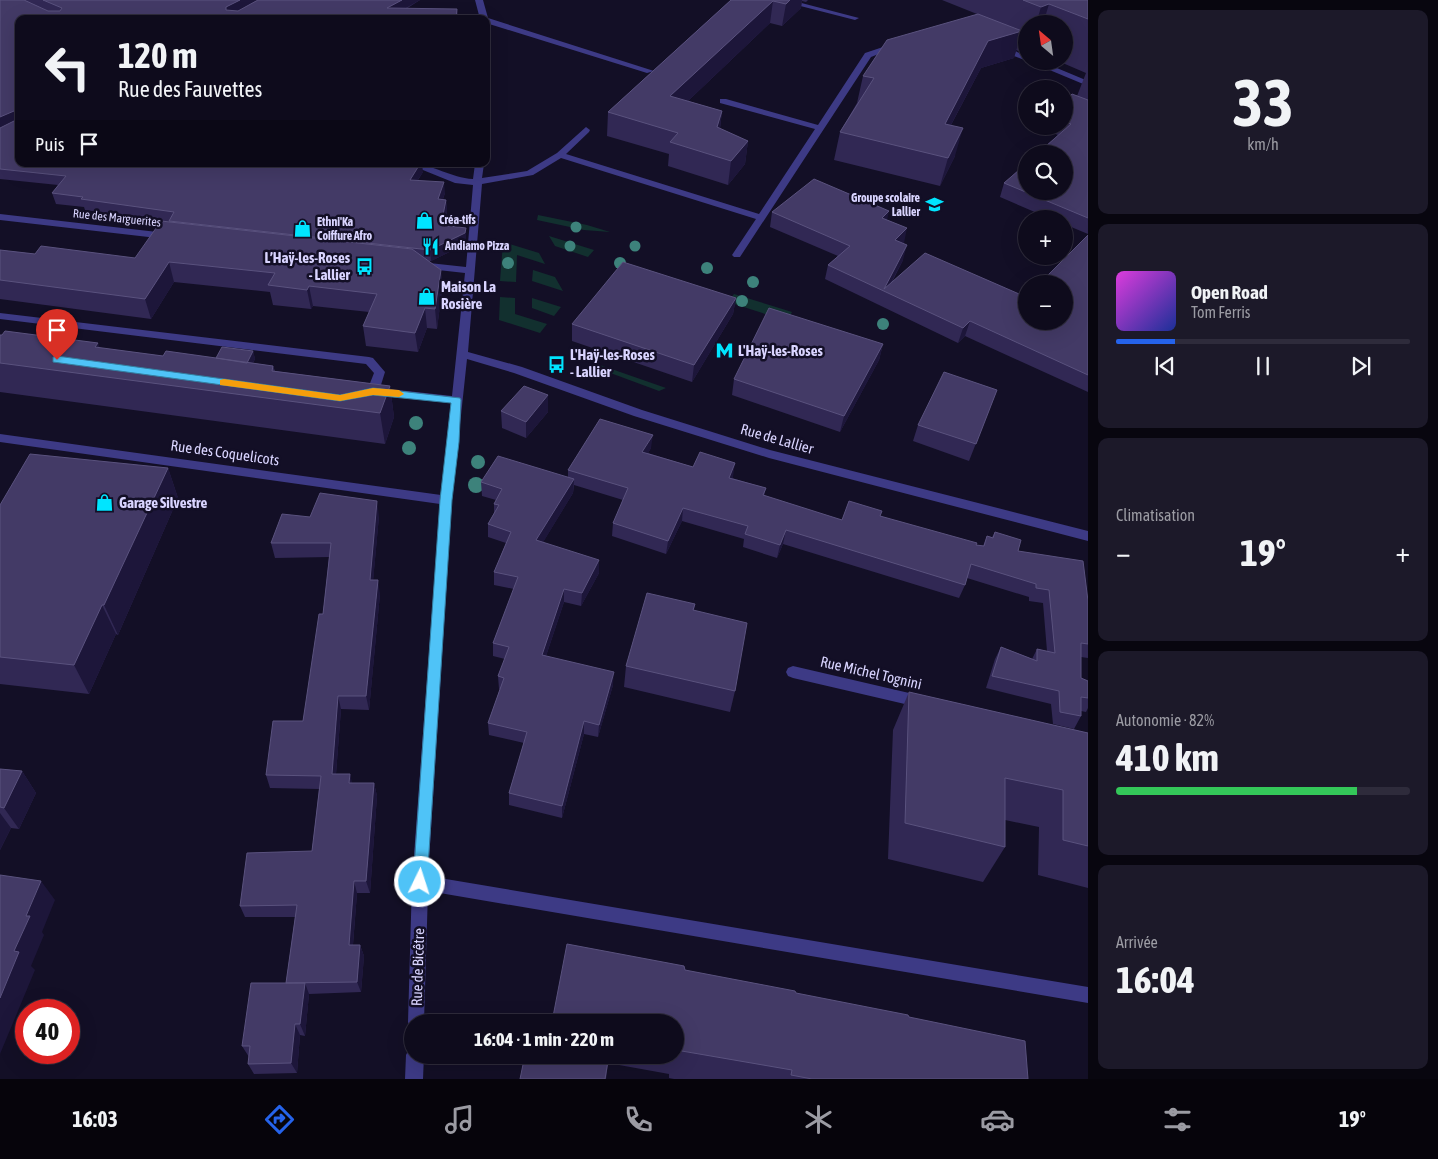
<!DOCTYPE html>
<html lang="fr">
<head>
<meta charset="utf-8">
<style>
	body { margin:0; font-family:"Asap Condensed",sans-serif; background:#1c1929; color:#f1f3f6; height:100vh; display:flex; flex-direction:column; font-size:19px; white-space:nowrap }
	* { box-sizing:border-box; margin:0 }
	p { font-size:16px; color:#9b9ba3 }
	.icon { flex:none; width:28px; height:28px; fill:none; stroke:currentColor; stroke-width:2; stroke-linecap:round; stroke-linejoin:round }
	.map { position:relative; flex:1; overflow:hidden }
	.side { display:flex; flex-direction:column; gap:10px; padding:10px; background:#08060f; width:350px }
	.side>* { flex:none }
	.guide { position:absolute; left:15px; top:15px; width:475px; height:152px; border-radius:10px; box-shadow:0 5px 20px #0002,0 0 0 1px #2e2b3b; background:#0e0b1c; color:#f1f3f6; overflow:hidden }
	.needle { width:32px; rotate:331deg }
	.buttons { position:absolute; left:1018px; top:15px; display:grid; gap:10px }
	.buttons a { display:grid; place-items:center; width:55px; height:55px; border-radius:50%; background:#0e0b1c; box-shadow:0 5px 20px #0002,0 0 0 1px #2e2b3b; font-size:25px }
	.speed { position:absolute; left:15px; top:999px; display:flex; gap:10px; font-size:25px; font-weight:700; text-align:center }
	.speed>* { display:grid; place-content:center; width:65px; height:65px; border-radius:50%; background:#0e0b1c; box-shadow:0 5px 20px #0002,0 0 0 1px #2e2b3b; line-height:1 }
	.speed .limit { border:8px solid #d22; background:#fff; color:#111 }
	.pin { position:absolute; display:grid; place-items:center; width:42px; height:42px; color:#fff; margin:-51px -21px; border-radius:50% 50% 50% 0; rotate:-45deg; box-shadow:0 0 5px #0007 }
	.pin .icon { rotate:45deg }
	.me { position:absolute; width:55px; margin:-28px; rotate:4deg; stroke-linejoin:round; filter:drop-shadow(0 0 4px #0008) }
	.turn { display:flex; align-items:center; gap:18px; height:105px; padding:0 20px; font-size:22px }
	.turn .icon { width:65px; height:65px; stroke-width:2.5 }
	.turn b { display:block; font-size:35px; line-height:42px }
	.then { display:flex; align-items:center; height:48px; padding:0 20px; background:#0003; gap:10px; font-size:19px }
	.big { font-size:38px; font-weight:700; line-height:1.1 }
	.side .widget { flex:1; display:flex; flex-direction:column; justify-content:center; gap:8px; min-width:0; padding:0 18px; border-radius:10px; background:#1c1929 }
	.side .dial { align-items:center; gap:0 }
	.dial b { font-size:65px; line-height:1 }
	.song { display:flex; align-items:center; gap:15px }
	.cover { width:60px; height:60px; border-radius:8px; background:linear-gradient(135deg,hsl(300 70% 55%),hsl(230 70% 35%)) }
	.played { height:5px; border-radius:2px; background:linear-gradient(90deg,#2563eb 20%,#2e2b3b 20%) }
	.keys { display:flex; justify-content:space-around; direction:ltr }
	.heat { display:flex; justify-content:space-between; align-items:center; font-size:28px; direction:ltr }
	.charge { height:8px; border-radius:4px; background:linear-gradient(90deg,#34c759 82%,#2e2b3b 0) }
	.trip { position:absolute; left:404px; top:1014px; width:280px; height:50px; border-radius:25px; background:#0e0b1c; box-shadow:0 5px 20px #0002,0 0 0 1px #2e2b3b; font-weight:700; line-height:50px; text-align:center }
	.tabs { display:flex; height:80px; justify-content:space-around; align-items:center; background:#06040b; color:#9b9ba3 }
	.tabs .icon { width:35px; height:35px }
	.tabs .selected { color:#2563eb }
	.tabs b { font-size:22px; color:#f1f3f6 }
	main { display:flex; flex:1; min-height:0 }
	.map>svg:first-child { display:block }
</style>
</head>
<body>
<main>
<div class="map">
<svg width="1088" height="1079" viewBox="0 0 1088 1079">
	<rect width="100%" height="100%" fill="#130f26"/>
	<path fill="#12302f" d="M538,215l49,10 23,7 -26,-2 -47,-10z
		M549,236l45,14 -6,7 -33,-11z
		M503,242l36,11 6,11 -28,-9 -1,27 -16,-1z
		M533,270l22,7 8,14 -31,-10z
		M734,294l58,18 -5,9 -59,-19z
		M500,297l15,1v16l32,10 -7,9 -41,-13z
		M532,298l29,9 -7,9 -22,-8z
		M600,365l66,23 -7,3 -62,-23z"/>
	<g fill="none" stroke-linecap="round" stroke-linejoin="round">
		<path fill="#3d3a85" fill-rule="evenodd" d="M475,0h8l5,18 166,53 -7,2 -161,-50v-4h-6z
			M777,0h13l69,18 -4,2z
			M892,44l7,2 -28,11 -131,200h-6l-2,-2 24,-36 -195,-61 -28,17 -51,9 -14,168 54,15 120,43 128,40 318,81v10l-319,-83 -135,-42 -120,-43 -47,-14 -15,141 -24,376 660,111v16l-660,-112 -4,131h-12v7l-2,-1 -2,-6 4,-140 28,-378 -440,-62v-8l441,61 10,-92 -82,-9 -2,-3 7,-18 -8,-9 -366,-45v-6l369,44 4,1 12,14 -5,16 72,8 13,-123 -45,-5 -5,-3 5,-3 46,5 7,-82 -18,-2 -42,-17 -1,-2c21,0 39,14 61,15l2,-15h9l-2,14 45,-7 30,-18 29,-26 4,3 -1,2 -23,22 193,60 56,-85 -95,-26v-4h6l92,26 47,-72z
			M998,46h6l22,10 1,5 -29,-11z
			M1028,61h12l48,20v5z
			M0,214l166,19 5,3 -5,3 -166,-19z
			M793,666l129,30 5,2 2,4 -2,4 -5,2 -129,-30 -5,-2 -2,-4 2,-4z
			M412,1047v8h12l-1,24h-18l1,-24 3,-6z"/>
	</g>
	<g fill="#3d827b">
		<circle cx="576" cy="227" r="5.5"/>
		<circle cx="570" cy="246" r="5.5"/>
		<circle cx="635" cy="246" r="5.5"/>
		<circle cx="508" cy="263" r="6"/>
		<circle cx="620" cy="263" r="6"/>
		<circle cx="707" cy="268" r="6"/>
		<circle cx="753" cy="282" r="6"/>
		<circle cx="742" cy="301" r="6"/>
		<circle cx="883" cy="324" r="6"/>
		<circle cx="416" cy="423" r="7"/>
		<circle cx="409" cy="448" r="7"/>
		<circle cx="478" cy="462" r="7"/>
		<circle cx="476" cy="485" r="8"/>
	</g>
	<path fill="#312854" d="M0,0h420l-14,9h51l1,10h-439l404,153 -5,8 27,13 -2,6 3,1 1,11 -3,15 22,13v5l-35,17h-3l13,9 1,20 -5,39 -10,-1 -9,24 -52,-6 -3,-20 6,-14 -56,-6 -2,3 -38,-4 -3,-13 -96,-10 -23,37 -151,-20v-49l35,4 100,4 35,-36 -85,-12 -1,-3 -28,-3 -4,-11 6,-8 -58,-6z
		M731,0h77l-2,2 -4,-1 -1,7 -19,18 -12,-3 -82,78 34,10 -2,18 28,12 -3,23 -17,21 -60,-19 1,-12 -62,-18 1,-24z
		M942,0h146v234l-24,-10v-5h-13l-51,-22 4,-14 54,-48 -15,-6 1,-3h20v-24l13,-6 9,-23 -28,-12h6v-37h-38v30l-10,-4 -2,8 -33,10 -30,57 4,31 -15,30 -106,-26 6,-28 17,-29 6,-27 114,-62z
		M772,212l115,8 17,23 -1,1v16l-12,24 135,13 62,-62v157l-123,-56 -7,7 -133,-64 3,-14 10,-9 -68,-29z
		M736,298l-3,16 -41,68 -120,-41v-17z
		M0,335l163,21 53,2 37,-7 2,8 -2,4 20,3 2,5 115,15 4,31 -9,27 -385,-52z
		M883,344l-4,16 -39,72 -108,-37 2,-16z
		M997,390l-28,71 -56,-20 5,-16z
		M501,411l47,1 -22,26 -24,-10z
		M651,448l-3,5 45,14 40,10 -1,1 34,10 -2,8 78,24 38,-4 96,29 7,1 4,-10 5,1 3,-5 23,19 70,50v57l-7,-1v21l7,3v27l-2,4 -5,-1v5l-7,13 -21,-5 -2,-20 -65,-16 9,-29 6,-12 31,12 5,-10 10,2 -4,-48 -14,-2v-4l-62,-19 -2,7 -6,13 -176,-54 -6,14 -34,-11 1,-8 -62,-18 -16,33 -54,-18 1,-13 10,-23 -49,-15 -1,8 -30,49 56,31 -18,33 -17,-4 -18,54 67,29 -15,52 -14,-3 -22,84 -53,-13v-12l15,-50 -35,-8 -1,-12 12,-34h-1l-1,-13 7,-17 -12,-3v-13l21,-54 -20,-4v-13l12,-29 -18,-6v-13l6,-11v-9l2,-4 -14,-4 -1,-14 87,-5v-7z
		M168,468l10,30 -60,137 -2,-1 -27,60 -89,-10v-179z
		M379,516l-6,64 7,14 -11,116 -28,-1 -5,65 16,9h22l3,13 -7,97h-13l-4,52h7l4,11 -3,36 -52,2 -4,42 -5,-1 -3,38 -43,1 -6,-10 1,-7 -7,-11 44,-63 9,-66h-50l-5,-11 72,-55 7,-62 -49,-1 -4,-13 37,-54 20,-107 6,-57 -54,1 -4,-15 39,-26z
		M695,604l-1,6 41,81 -5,21 -106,-25 2,-21z
		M909,692l179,41v155l-50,-13 1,-48 -34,-7v27l-22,35 -95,-23 5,-129z
		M0,769l22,2 14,22 -17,36 -8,-1 -11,22z
		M685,970l224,47 119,62h-354l-5,-1v-4l-61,-11 -2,16h-86l5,-24h150v-33h-123z"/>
	<path fill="#1d163a" d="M240,0h20l-32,19 -2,-9v-3z
		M402,0h18l-32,18 -1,-10z
		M790,0h12l-1,8 -19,18 4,-22z
		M773,1l-3,22 -102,97 2,-24z
		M1049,4l-6,20h-7l5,-17z
		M1022,31l-8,27 -33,10 -44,83 8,-27 43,-83z
		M14,111l4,10 -18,9v-13z
		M722,111l-3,24 -2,-8z
		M963,128l-8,28 -15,30 8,-28z
		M748,141l-3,23 -17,21 3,-24z
		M420,164h2l1,8 -12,18 -1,-10z
		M444,182l1,11 -6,17 -1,-11z
		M446,200l1,11 -5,25 -1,-11z
		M889,211l-3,14 -4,-7z
		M466,228v16l-35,17 -1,-11z
		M907,228l-3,15 -13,11 4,-14z
		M907,245l-4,15 -17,32 -2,-3z
		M169,262l5,20 -23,37 -6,-20z
		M441,270l1,20 -5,39 -2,-20z
		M309,286l4,20 -2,3 -4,-19z
		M736,298l-3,16 -41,68 2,-17z
		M425,308l2,20 -9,24 -3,-19z
		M970,321l-5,15 -7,7 5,-15z
		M98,343l11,31 -14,-27z
		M883,344l-4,16 -39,72 4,-16z
		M253,351l2,8 -11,20 -2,-8z
		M390,386l4,31 -9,27 -5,-31z
		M548,395v17l-22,26v-16z
		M653,435l-2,13 -10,17 1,-13z
		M735,463l-2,14 -7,14 3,-13z
		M168,468l10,30 -60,137 -14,-30z
		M574,479l-1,14 -37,61v-14z
		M377,501l2,15 -7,78 -2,-14z
		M683,508l-1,13 -16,33 2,-13z
		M786,530l-3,14 -6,14 3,-13z
		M599,560v13l-18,33 1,-13z
		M378,580l2,14 -11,116 -3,-14z
		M564,589v13l-22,66v-13z
		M102,605l14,29 -27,60 -15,-29z
		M614,672l-1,13 -15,52 1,-12z
		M338,696l3,13 -6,78 -3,-13z
		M584,721v13l-22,84v-12z
		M22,771l14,22 -17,36 -15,-21z
		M350,774l3,13 -4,-4z
		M374,783l3,13 -7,97 -4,-12z
		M0,813l11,15 -11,22z
		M41,881l14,19 -13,32 2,3 -13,31 4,4 -35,84v-56l14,-47 12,-35z
		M354,881l3,12 -5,63 -3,-11z
		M360,945l4,11 -3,36 -4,-10z
		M305,983l4,11 -4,42 -5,-12z
		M295,1024l5,11 -3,38 -6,-10z"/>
	<path fill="#433a66" stroke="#5a527e" d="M0,0h24l24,11h12l2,-3 -19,-8h197l-14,7v3l12,1 20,-11h144l-15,8 70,1 -1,10h-437v145h401l-10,16 34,2 -6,17 8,1 -5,25 25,3 -1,5 -35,17 -261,-29 5,-9 -93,-13 2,-2 -31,-4 14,-17 -66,-7v-41l16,-8 1,-9h-3l-14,6z
		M731,0h59l-4,4 -13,-3 -103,95 52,15 -5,16 31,14 -17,20 -61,-19 8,-9 -70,-21z
		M1023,0h65v19l-39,-15 -8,3z
		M978,14l44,17 -34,10 -43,83 18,4 -15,30 -108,-26 34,-54 -11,-2 24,-36z
		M1072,94l16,6v118l-84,-35 22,-19v27h38v-37h-27l34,-30 -7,-2v-20z
		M814,179l75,32 -7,7 25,10 -12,12 12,5 -23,44 41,-36 101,44v24h38v-37h-25l49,-49v140l-118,-54 -7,7 -135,-63 22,-19 -78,-34z
		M161,221l251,28 29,21 -6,39 -10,-1 -10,25 -52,-7 14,-32 -68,-8 -2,4 -39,-5 7,-12 -106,-11 -24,37 -145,-19v-30l35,4 6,-8 94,12z
		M623,262l113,36 -42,67 -122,-41z
		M769,308l114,36 -39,72 -110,-37z
		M5,331l93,12 -3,4 68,9 3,-5 107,15 -1,5 118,15 -10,27 -380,-50v-28h2z
		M222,347l31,4 -6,12 -31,-5z
		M944,372l53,18 -21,54 -58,-19z
		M524,386l24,9 -22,27 -25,-11z
		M600,419l53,16 -11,17 51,15 7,-15 35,11 -6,15 37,10 -3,7 79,25 7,-19 33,10 -2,5 97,27 -1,2 8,1 3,-10 6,2 2,-6 26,8 -3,11 65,10 5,40v43l-7,-1v35l7,3v17l-7,-1v19l-21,-4 -1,-21 -67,-15 9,-29 36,14v-12l18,4 -6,-63 -13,-2v-4l-65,-20 -6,21 -179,-55 -6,15 -35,-11 3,-8 -65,-18 -15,33 -55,-18 15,-35 -60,-18z
		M30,454l138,14 -64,137h-2l-28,60 -74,-8v-152z
		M498,456l76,23 -38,61 63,20 -17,33 -18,-4 -22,66 72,17 -15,53 -15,-4 -22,85 -53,-13 18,-61 -39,-9 16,-45 -6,-2 11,-29 -16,-4 25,-66 -24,-5 17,-40 -23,-8 11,-19 -5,-1 8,-15 -21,-7z
		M320,493l57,8 -7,79h8l-12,116h-28l-6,78h18l-1,9h25l-8,98h-12l-5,64h11l-3,37 -71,1 11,-78 -57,1 7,-53 65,-2 9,-75 -55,-1 7,-54h30l16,-107h4l8,-71h-60l11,-29 28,3z
		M647,593l48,11 -2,6 54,13 -12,68 -109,-25z
		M909,692l179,41v113l-25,-6v-50l-58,-12v69l-100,-24z
		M0,769l22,2 -18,37 -4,-1z
		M0,875l41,6 -15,35h4l-16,35 5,1 -19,46z
		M567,944l117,22 1,4 110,21 1,2 112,22 1,2 116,24 3,38h-216l-21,-4 1,-5 -116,-20v-4h-1v-24h-144l1,-4 20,4z
		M251,983h54l-5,41h-5l-4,39 -43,1 2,-18h-8z
		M525,1055h84l-4,24h-85z"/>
	<path fill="#4fc3f7" stroke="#337fa1" d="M57,356l283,39 33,-7 87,10 1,2 -2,42 -7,58 -25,382 -2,5 -5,2 -5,-2 -2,-5 27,-382 11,-97 -78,-8 -33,6 -287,-39v-5z"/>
	<path fill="#f59e0b" d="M224,379l116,16 33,-7 26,2 5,4 -5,3 -26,-2 -33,6 -120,-16v-5z"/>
	<defs>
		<symbol id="school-bare" viewBox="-9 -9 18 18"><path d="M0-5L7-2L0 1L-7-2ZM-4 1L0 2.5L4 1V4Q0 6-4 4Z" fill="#00e5ff" stroke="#130f26" stroke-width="2.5" paint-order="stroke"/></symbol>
		<symbol id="shop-bare" viewBox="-9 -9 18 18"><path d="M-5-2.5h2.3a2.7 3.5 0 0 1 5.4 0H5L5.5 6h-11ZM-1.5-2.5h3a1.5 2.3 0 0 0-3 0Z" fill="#00e5ff" stroke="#130f26" stroke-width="2.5" paint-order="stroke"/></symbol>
		<symbol id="restaurant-bare" viewBox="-9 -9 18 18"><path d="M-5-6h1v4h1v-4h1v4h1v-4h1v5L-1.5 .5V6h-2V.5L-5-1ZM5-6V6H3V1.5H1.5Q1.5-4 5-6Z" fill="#00e5ff" stroke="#130f26" stroke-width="2.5" paint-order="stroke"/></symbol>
		<symbol id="bus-bare" viewBox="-9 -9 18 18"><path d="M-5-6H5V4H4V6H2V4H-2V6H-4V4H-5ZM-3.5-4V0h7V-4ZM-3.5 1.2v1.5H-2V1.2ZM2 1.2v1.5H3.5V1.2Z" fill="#00e5ff" stroke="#130f26" stroke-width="2.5" paint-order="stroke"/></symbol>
		<symbol id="metro-bare" viewBox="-9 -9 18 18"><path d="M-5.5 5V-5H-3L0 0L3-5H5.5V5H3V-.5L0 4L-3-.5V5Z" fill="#00e5ff" stroke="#130f26" stroke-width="2.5" paint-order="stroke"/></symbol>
	</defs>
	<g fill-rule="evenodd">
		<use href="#school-bare" x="922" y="192" width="25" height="25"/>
		<use href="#shop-bare" x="412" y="208" width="25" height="25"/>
		<use href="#shop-bare" x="290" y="216" width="25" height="25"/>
		<use href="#restaurant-bare" x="418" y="234" width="25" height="25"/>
		<use href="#bus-bare" x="352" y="254" width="25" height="25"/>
		<use href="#shop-bare" x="414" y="284" width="25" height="25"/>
		<use href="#metro-bare" x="712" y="338" width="25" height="25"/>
		<use href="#bus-bare" x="544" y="352" width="25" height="25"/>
		<use href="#shop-bare" x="92" y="490" width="25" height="25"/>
	</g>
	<g text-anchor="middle" stroke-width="5" stroke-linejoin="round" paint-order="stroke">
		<g font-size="12" font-weight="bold" fill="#d9d4ff" stroke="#130f26" text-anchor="start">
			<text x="920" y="202" text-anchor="end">Groupe scolaire<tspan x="920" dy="14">Lallier</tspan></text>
			<text x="439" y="224">Créa-tifs</text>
			<text x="317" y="226">Ethni'Ka<tspan x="317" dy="14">Coiffure Afro</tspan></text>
			<text x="445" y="250">Andiamo Pizza</text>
		</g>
		<g font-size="12" fill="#d9d4ff" stroke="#130f26">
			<text transform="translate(117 218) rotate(6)" y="4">Rue des Marguerites</text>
		</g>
		<g font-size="15" font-weight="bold" fill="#d9d4ff" stroke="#130f26" text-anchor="start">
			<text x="350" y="263" text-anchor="end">L’Haÿ-les-Roses<tspan x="350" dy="17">- Lallier</tspan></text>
			<text x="441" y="292">Maison La<tspan x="441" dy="17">Rosière</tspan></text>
			<text x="738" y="356">L'Haÿ-les-Roses</text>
			<text x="570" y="360">L'Haÿ-les-Roses<tspan x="570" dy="17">- Lallier</tspan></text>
			<text x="119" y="508">Garage Silvestre</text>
		</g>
		<g font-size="15" fill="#d9d4ff" stroke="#130f26">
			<text transform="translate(777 439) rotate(16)" y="5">Rue de Lallier</text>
			<text transform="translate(225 453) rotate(8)" y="5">Rue des Coquelicots</text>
			<text transform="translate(871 673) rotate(13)" y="5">Rue Michel Tognini</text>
			<text transform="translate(418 967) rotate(-88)" y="5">Rue de Bicêtre</text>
		</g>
	</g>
</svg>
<div class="buttons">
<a><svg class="needle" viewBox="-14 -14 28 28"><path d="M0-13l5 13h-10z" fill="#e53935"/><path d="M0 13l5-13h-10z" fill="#9b9ba3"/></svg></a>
<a><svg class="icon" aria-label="sound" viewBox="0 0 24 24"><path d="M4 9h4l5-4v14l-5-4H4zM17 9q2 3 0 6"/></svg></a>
<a><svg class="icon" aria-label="search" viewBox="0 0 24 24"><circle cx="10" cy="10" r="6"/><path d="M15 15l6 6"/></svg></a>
<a>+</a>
<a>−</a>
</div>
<div class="speed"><div class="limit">40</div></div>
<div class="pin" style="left:57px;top:360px;background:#d93025"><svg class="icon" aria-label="arrive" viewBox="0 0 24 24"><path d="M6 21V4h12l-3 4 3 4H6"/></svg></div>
<svg class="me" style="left:420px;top:882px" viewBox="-20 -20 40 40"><circle r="17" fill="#4fc3f7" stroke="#fff" stroke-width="3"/><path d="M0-11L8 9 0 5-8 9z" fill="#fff"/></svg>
<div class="trip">16:04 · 1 min · 220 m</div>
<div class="guide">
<div class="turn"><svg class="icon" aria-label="left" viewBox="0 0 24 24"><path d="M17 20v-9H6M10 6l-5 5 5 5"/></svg><div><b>120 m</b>Rue des Fauvettes</div></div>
<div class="then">Puis<svg class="icon" aria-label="arrive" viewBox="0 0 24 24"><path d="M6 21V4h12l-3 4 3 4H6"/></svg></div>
</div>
</div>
<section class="side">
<div class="widget dial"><b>33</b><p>km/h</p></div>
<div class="widget">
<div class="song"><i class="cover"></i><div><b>Open Road</b><p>Tom Ferris</p></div></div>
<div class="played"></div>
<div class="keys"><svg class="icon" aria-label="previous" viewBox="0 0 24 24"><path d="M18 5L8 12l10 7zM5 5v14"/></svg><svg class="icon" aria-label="pause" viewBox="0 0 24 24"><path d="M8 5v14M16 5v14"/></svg><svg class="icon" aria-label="next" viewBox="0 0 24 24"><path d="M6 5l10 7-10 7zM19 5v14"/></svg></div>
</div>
<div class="widget"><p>Climatisation</p>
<div class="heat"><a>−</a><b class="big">19°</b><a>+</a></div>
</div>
<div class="widget"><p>Autonomie · 82%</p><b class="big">410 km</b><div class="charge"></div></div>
<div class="widget"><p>Arrivée</p><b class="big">16:04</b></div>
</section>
</main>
<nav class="tabs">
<b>16:03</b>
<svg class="icon selected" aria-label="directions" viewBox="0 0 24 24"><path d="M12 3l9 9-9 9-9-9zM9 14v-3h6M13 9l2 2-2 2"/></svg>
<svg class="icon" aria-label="music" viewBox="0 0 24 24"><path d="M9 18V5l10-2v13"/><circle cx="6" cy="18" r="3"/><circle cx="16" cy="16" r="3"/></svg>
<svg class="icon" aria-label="phone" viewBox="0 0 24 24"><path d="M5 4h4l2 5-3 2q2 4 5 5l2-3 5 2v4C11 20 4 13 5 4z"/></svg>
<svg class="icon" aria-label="climate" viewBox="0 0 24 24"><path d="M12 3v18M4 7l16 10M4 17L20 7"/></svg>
<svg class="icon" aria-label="car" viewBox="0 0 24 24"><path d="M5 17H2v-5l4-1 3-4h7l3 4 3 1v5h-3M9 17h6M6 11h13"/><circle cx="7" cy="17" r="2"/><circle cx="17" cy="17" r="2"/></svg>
<svg class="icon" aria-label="filters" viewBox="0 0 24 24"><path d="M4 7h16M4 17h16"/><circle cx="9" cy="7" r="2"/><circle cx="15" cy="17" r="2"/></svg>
<b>19°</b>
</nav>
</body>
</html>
